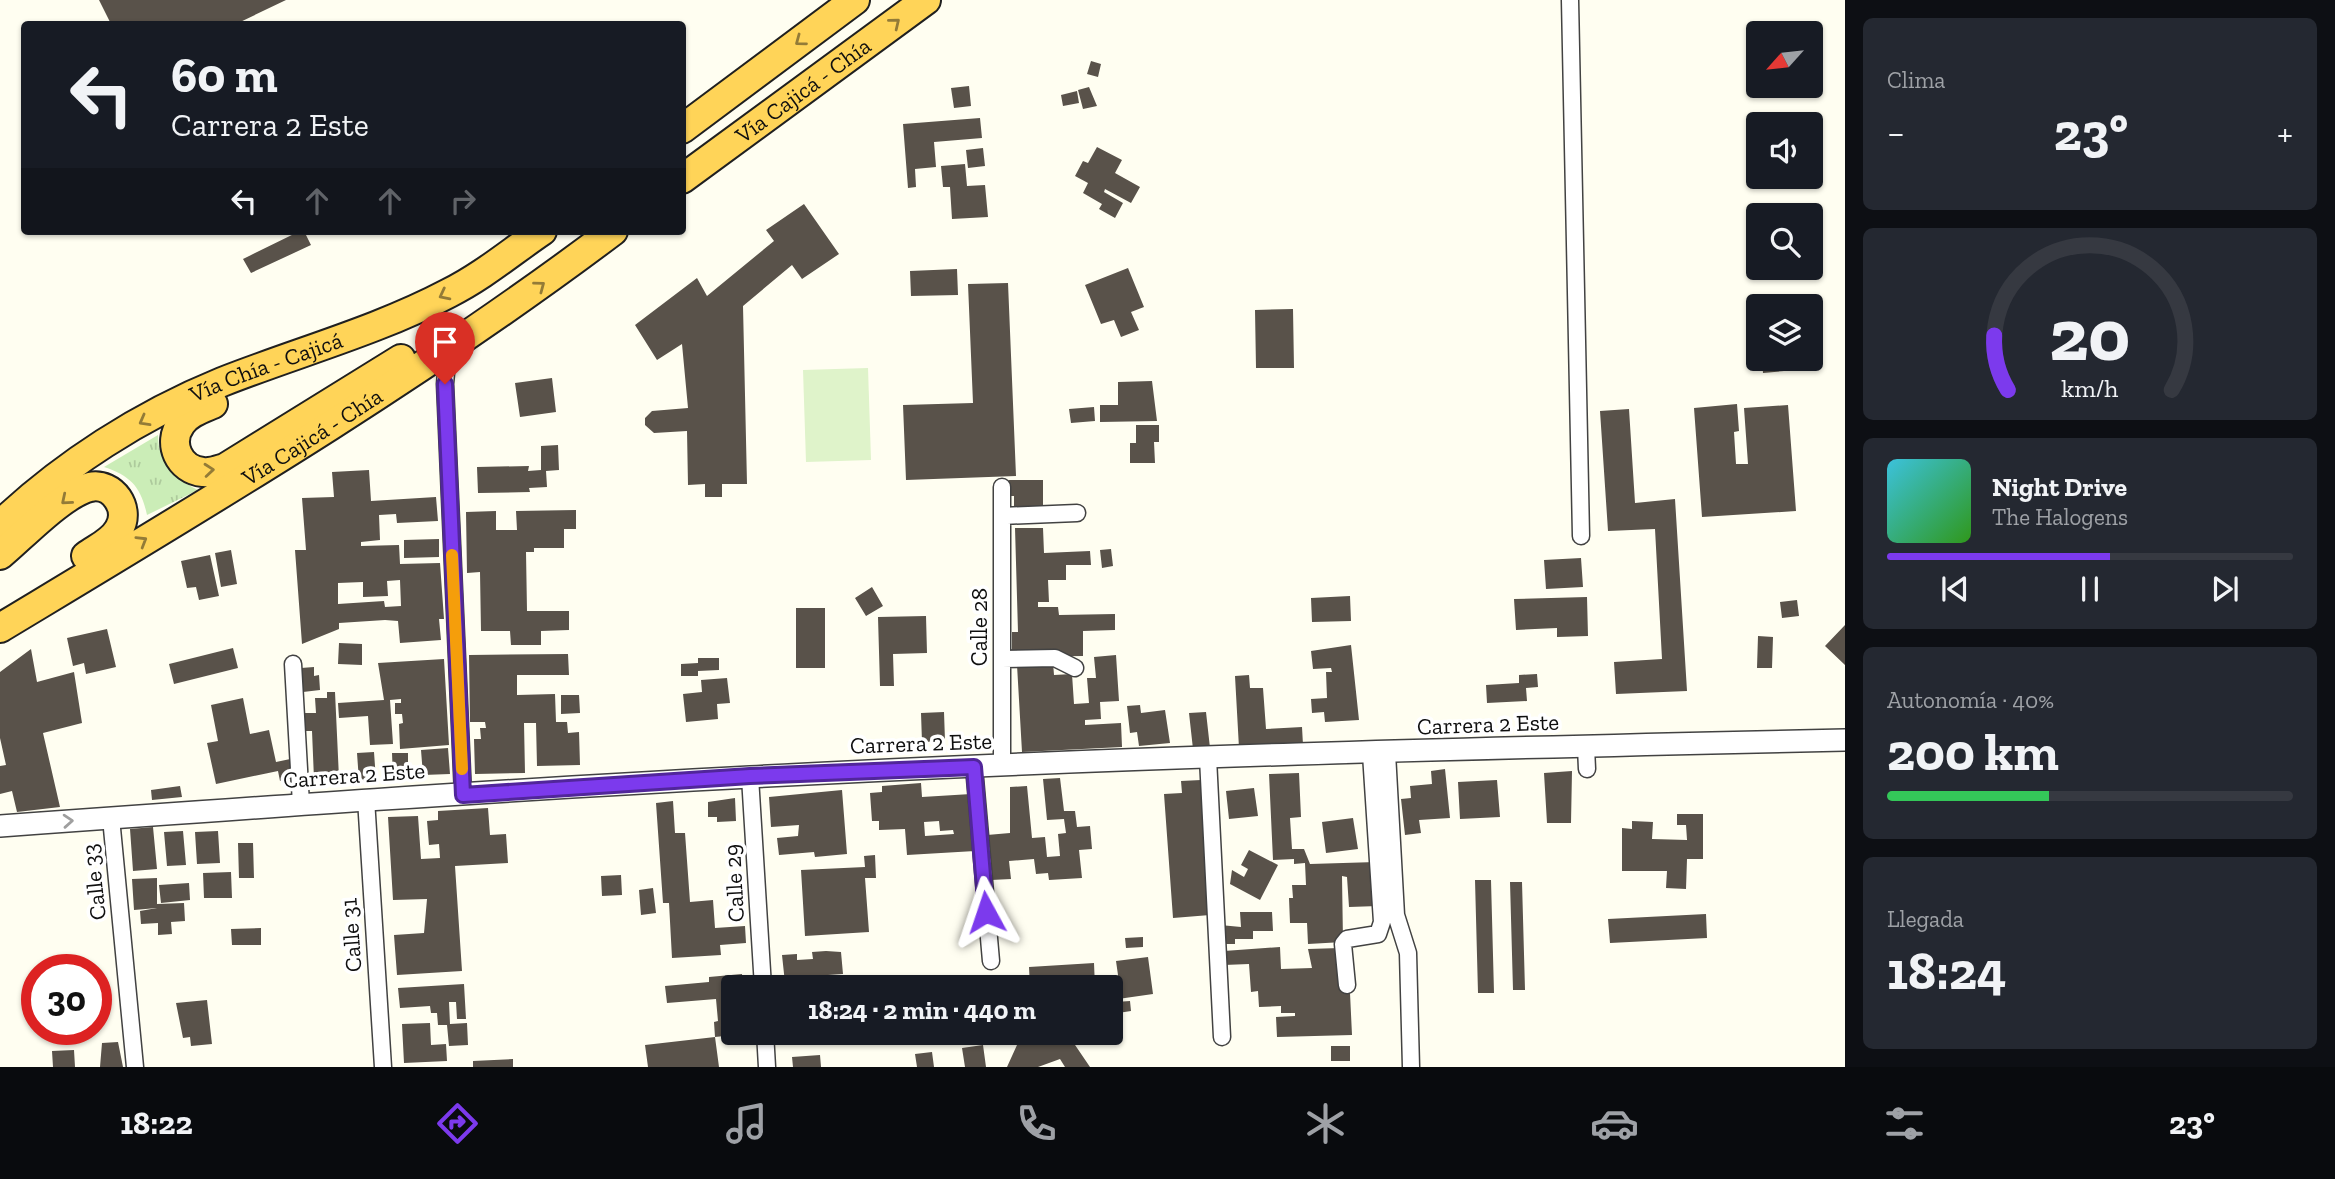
<!DOCTYPE html>
<html lang="es">
<head>
<meta charset="utf-8">
<style>
	body { margin:0; font-family:"Zilla Slab",serif; background:#242831; color:#f1f3f6; height:100vh; display:flex; flex-direction:column; font-size:26px; white-space:nowrap }
	* { box-sizing:border-box; margin:0 }
	p { font-size:23px; color:#9ea1a6 }
	.icon { flex:none; width:38px; height:38px; fill:none; stroke:currentColor; stroke-width:2; stroke-linecap:round; stroke-linejoin:round }
	.map { position:relative; flex:1; overflow:hidden }
	.side { display:flex; flex-direction:column; gap:18px; padding:18px; background:#0d0f14; width:490px }
	.side>* { flex:none }
	.top-card { position:absolute; left:21px; top:21px; width:665px; height:214px; border-radius:7px; box-shadow:0 2px 5px #0004; background:#171b24; color:#f1f3f6; overflow:hidden }
	.needle { width:46px; rotate:243deg }
	.controls { position:absolute; left:1746px; top:21px; display:grid; gap:14px }
	.controls a { display:grid; place-items:center; width:77px; height:77px; border-radius:7px; background:#171b24; box-shadow:0 2px 5px #0004; font-size:35px }
	.speed { position:absolute; left:21px; top:954px; display:flex; gap:14px; font-size:35px; font-weight:700; text-align:center }
	.speed>* { display:grid; place-content:center; width:91px; height:91px; border-radius:50%; background:#171b24; box-shadow:0 2px 5px #0004; line-height:1 }
	.speed .limit { border:10px solid #d22; background:#fff; color:#111 }
	.pin { position:absolute; display:grid; place-items:center; width:60px; height:60px; color:#fff; margin:-72px -30px; border-radius:50% 50% 50% 0; rotate:-45deg; box-shadow:0 0 7px #0007 }
	.pin .icon { rotate:45deg }
	.me { position:absolute; width:77px; margin:-38px; rotate:355deg; stroke-linejoin:round; filter:drop-shadow(0 0 5px #0008) }
	.turn { display:flex; align-items:center; gap:24px; height:147px; padding:0 35px; font-size:32px }
	.turn .icon { width:91px; height:91px; stroke-width:2.5 }
	.turn b { display:block; font-size:49px; line-height:60px }
	.lanes { display:flex; align-items:center; height:66px; padding:0 35px; background:#0003; justify-content:center; gap:35px; direction:ltr }
	.lanes .off { opacity:.35 }
	.big { font-size:52px; font-weight:800; line-height:1.1 }
	.side .card { flex:1; display:flex; flex-direction:column; justify-content:center; gap:10px; min-width:0; padding:0 24px; border-radius:10px; background:#242831 }
	.side .dial { align-items:center; gap:0 }
	.dial svg { height:182px; overflow:visible; fill:none; stroke:#363941; stroke-width:7; stroke-linecap:round; text-anchor:middle }
	.dial text { fill:#f1f3f6; stroke:none }
	.song { display:flex; align-items:center; gap:21px }
	.cover { width:84px; height:84px; border-radius:10px; background:linear-gradient(135deg,hsl(190 70% 55%),hsl(110 70% 35%)) }
	.played { height:7px; border-radius:4px; background:linear-gradient(90deg,#7c3aed 55%,#363941 55%) }
	.keys { display:flex; justify-content:space-around; direction:ltr }
	.heat { display:flex; justify-content:space-between; align-items:center; font-size:38px; direction:ltr }
	.charge { height:10px; border-radius:5px; background:linear-gradient(90deg,#34c759 40%,#363941 0) }
	.trip { position:absolute; left:721px; top:975px; width:402px; height:70px; border-radius:7px; background:#171b24; box-shadow:0 2px 5px #0004; font-weight:800; line-height:70px; text-align:center }
	.tab-bar { display:flex; height:112px; justify-content:space-around; align-items:center; background:#090b0e; color:#9ea1a6 }
	.tab-bar .icon { width:49px; height:49px }
	.tab-bar .active { color:#7c3aed }
	.tab-bar b { font-size:32px; color:#f1f3f6 }
	main { display:flex; flex:1; min-height:0 }
	.map>svg:first-child { display:block }
</style>
</head>
<body>
<main>
<div class="map">
<svg width="1845" height="1067" viewBox="0 0 1845 1067">
	<defs>
		<pattern id="grass-tufts" width="24" height="20" patternUnits="userSpaceOnUse" patternTransform="scale(1.75)"><rect width="24" height="20" fill="#cbedb7"/><path d="M3 7l-1-3M5 7V3M7 7l1-3M15 17l-1-3M17 17v-4M19 17l1-3" fill="none" stroke="#adca9c"/></pattern>
	</defs>
	<rect width="100%" height="100%" fill="#fffef1"/>
	<path fill="url(#grass-tufts)" d="M158,435c0,28 16,43 40,55l-51,25c-6,-28 -16,-39 -43,-48z"/>
	<path fill="#dff3ca" d="M868,368l3,92 -65,2 -3,-92z"/>
	<path fill="#59524a" fill-rule="evenodd" d="M99,0h187l-50,24h-125z
		M1091,61l10,3 -3,13 -11,-3z
		M969,86l2,20 -17,2 -3,-20z
		M1089,87l8,19 -14,3 -5,-19z
		M1077,91l2,12 -16,3 -2,-11z
		M980,118l2,20 -48,4 2,25 -21,2 1,18 -8,1 -5,-64z
		M1097,147l25,13 -7,13 25,14 -9,16 -26,-14 -1,3 19,11 -8,15 -16,-9 3,-5 -19,-11 5,-10 -13,-7 8,-15 5,2z
		M983,148l2,18 -17,2 -2,-18z
		M965,164l2,22 18,-1 3,32 -36,2 -2,-32h-7l-2,-21z
		M804,204l35,50 -37,25 -10,-14 -49,41 4,178h-25v13h-17v-13l-17,1 -1,-54 -33,2 -9,-8v-7l7,-7 36,-3 -6,-64 -25,16 -22,-35 62,-47 10,18 67,-55 -8,-11z
		M300,231h4l7,14 -60,28 -8,-14z
		M1128,268l16,39 -13,5 8,18 -18,7 -7,-17 -13,4 -16,-39z
		M957,269l1,26 -47,1 -1,-25z
		M1008,283l8,193 -110,4 -3,-75 70,-2 -5,-119z
		M1293,309l1,59h-38l-1,-58z
		M1762,359h21l1,12 -21,2z
		M552,378l4,34 -36,5 -5,-34z
		M1152,381l5,40 -57,1v-17h18v-23z
		M1737,404l2,27 -5,1 2,32h12l-4,-56 44,-3 8,106 -94,6 -8,-109z
		M1094,407l1,14 -24,2 -2,-14z
		M1629,409l6,94 40,-4 12,192 -71,3 -2,-32 48,-3 -7,-130 -47,2 -8,-120z
		M1136,425h23v17h-5l1,21h-25v-20h6z
		M558,445l1,25 -13,1 1,16 -18,1 1,4 -52,1 -1,-26 52,-1 -1,5 13,-1v-24z
		M369,470l2,31 65,-4 2,24 -41,2 -1,-9 -17,1 1,25 -19,2v4l38,-1 1,19 40,-1 4,56h-5l2,21 -41,3 -2,-22 -13,-1 -46,3v6l-37,15 -7,-94h11l-4,-52 32,-1 -2,-25zM400,580l1,26 -16,1 -1,-6 -46,3v-21l25,-1v15l25,-1 -1,-15z
		M1009,480h34v30l-29,-1v-13h-5z
		M576,510v19h-12v19h-30v4h-8l1,59h42v19l-28,1v14h-30l-1,-14h-29l-1,-59 -13,1 -1,-61 30,-1v19h21l-1,-19z
		M1015,528h28l1,25 46,-2 1,14h-25v15h-18l1,22h-11v5h20l1,8 56,-1v16l-32,1v25l-71,1v-25h6z
		M439,539v18l-35,1v-18z
		M1111,549l2,17 -11,2 -2,-18z
		M231,550l6,34 -16,3 -6,-34z
		M210,555l9,41 -20,4 -3,-13 -9,1 -6,-27z
		M1581,558l2,29 -37,2 -2,-29z
		M872,587l11,19 -17,10 -11,-18z
		M1350,596l1,25 -39,1 -1,-24z
		M1587,597l1,39 -31,1v-9l-41,2 -2,-31z
		M1797,600l2,16 -17,2 -2,-16z
		M796,608h29v60h-29z
		M926,616l1,37 -34,1 1,32h-14l-2,-69z
		M1845,625v40l-20,-19z
		M107,629l9,38 -30,7 -2,-11 -11,3 -6,-28z
		M1758,636l15,1 -1,31h-15z
		M339,643l23,1v21l-24,-1z
		M1351,645l8,75 -34,2 -1,-10 -12,1 -1,-14 16,-1 -1,-26h6l-1,-4 -18,1 -2,-18z
		M233,648l5,20 -64,16 -5,-20z
		M31,649l6,33 37,-10 8,51 -39,10 17,74 -43,5 -5,-21 -12,3v-28l6,-1 -6,-27v-66z
		M568,654l1,21h-52v20l38,-1 1,28h11l1,11 11,-1 1,33 -43,1 -1,-43h-12l1,50 -50,1 -1,-35h7l-1,-11h6l-1,-6h-15l-1,-67z
		M1116,655l3,46 -19,1 1,17 -16,1v5l36,-2 1,24 -100,5 -5,-87 36,-3 1,13 18,-1 2,30 15,-1 -2,-25h9l-2,-21z
		M698,658h21v12l-21,1v5h-17v-12l17,-1z
		M444,659l5,86 -49,4 -1,-25 4,-1 -1,-9h-7v-11h6v-4l-11,1 3,44 -23,1 -2,-29 -29,2 -1,-15 46,-3 -6,-37z
		M314,667v9l5,-1 1,15 -17,2 -2,-24z
		M1537,674l1,13 -12,1 1,13 -40,2 -1,-18 33,-2v-8z
		M1249,675l1,13h13l3,41 36,-2 1,18 -64,3 -4,-72z
		M727,678l3,25 -13,1 1,15 -32,3 -3,-28 19,-2 -1,-12z
		M327,692h8l4,86 -25,1 -2,-48h-7l-1,-18h12l-1,-15h12z
		M561,695h18l1,18 -19,1z
		M243,698l7,36 19,-4 7,32 19,-4 4,19 -19,4 -2,-10 -62,13 -9,-41 11,-2 -7,-36z
		M1140,705l1,8 24,-3 5,33 -31,3 -2,-14 -7,1 -3,-27z
		M944,712l1,29 -23,1 -1,-29z
		M1206,712l4,36 -17,1 -4,-36z
		M448,748l2,26 -27,1 -2,-25z
		M374,752l2,28 -17,1 -2,-28z
		M392,753h16v24l-15,1z
		M1445,769l5,49 -31,2 2,13 -16,2 -4,-36 10,-1 -1,-12 22,-2 -1,-13z
		M1572,771l-1,52h-24l-3,-50z
		M1299,773l2,44 -11,1 2,31h12l6,15 66,-2 2,44 -29,1 -2,-30 -5,-1 1,66 -35,2 -1,-21h-17l-1,-25h4l-1,-13h14l-1,-22 -11,1v-5l-21,1 -4,-86z
		M1060,778l4,33h11l2,16 13,-1 2,23 -13,1 3,28 -33,2 -1,-7 -12,1 -2,-15 -25,2 2,18 -20,1 -4,-45 23,-2v-46l17,-1 5,52 13,-1 2,20 13,-1 -2,-22 8,-1 -2,-14 -17,1 -4,-41z
		M1201,780l9,135 -37,3 -9,-124 18,-1 -1,-12z
		M1497,780l3,37 -40,2 -2,-37z
		M921,783l1,14 49,-3 4,57 -68,4 -2,-26 -26,1v-9h-7l-2,-28 12,-1v-6zM939,821l1,10 13,-1 1,4 -29,2 -1,-14z
		M180,786l2,11 -30,3 -1,-10z
		M1254,788l4,28 -29,3 -3,-28z
		M842,790l5,64 -32,3 -1,-5 -35,3 -2,-17 21,-2 1,-11 -28,2 -2,-30z
		M735,798l1,23 -19,1v-5h-9v-15z
		M673,801l2,32h10l5,69 23,-2 2,28 30,-2 1,17 -26,2 1,10 -49,3 -3,-55h-6l-7,-100z
		M488,808l2,27 16,-1 2,29 -53,3 7,105 -65,4 -3,-40 30,-2 3,-34 -34,1 -5,-83 30,-1 3,43 19,-1 -1,-14 -10,1 -2,-24 11,-1v-9z
		M1677,814h26v45h-16l-1,30 -20,-1 1,-17h-45v-43l10,1v-8l21,1 -1,17 35,1 -1,-15h-9z
		M1353,818l5,31 -32,4 -4,-31z
		M153,827l4,42 -24,2 -3,-42z
		M183,831l3,34 -19,1 -3,-34z
		M218,831l2,32 -23,1 -2,-32z
		M238,843h15l1,35h-15z
		M1249,850l29,15 -18,35 -30,-16 2,-14 12,7 4,-8 -7,-4z
		M875,855l1,23h-11l4,54 -64,4 -4,-66 64,-3 -1,-11z
		M231,872l1,26h-28l-1,-25z
		M621,875l1,20 -20,1 -1,-20z
		M157,878v26l27,-1 1,18 -14,1 1,12 -14,1v-12l-17,1 -1,-13 17,-3 -23,2 -2,-31z
		M1475,880h16l3,113h-16z
		M1510,882h12l3,108h-12z
		M189,883l1,17 -29,3 -2,-18z
		M653,888l3,25 -15,2 -2,-25z
		M1240,912h32l1,19h-20v8h-18v5h-14l-1,-19 21,2z
		M1706,914l1,24 -97,5 -2,-24z
		M261,928v17h-29l-1,-16z
		M1143,937v10l-17,1 -1,-10z
		M1280,947l1,22 31,-1 -4,-19 32,-1 6,46 4,-1 2,42 -75,2 -1,-20 19,-1v-3h-14v-7l-22,1 -1,-16 -7,1 -2,-28 -25,1v-14z
		M826,951l15,1 2,22 -15,1 1,4 -44,4 -3,-28 15,-1v6l16,-1 -1,-7z
		M1148,957l5,37 -42,6v-13l-7,-3 15,-2 -3,-21z
		M1094,963l1,24h-65l-1,-20z
		M742,974l1,13h-10v45l10,2 -28,3 -1,-15 4,-1 -2,-22 -49,4 -2,-17 44,-4v-5z
		M1023,975l1,12h-25l-1,-10z
		M464,984l2,35h-9l-1,-17h-7l1,22 17,-1 1,22 -19,1 -2,-21h-9l-1,-12h-6l-1,-7 -30,2 -2,-20z
		M207,1000l5,44 -21,2 -1,-9 -7,1 -7,-35z
		M1130,1001l1,10 -13,2 -2,-11z
		M430,1023l1,22 15,-1 1,17 -43,2 -2,-39z
		M715,1037l4,30h-71l-3,-22z
		M118,1042l5,25h-23l2,-24z
		M1073,1042l17,25h-25l-5,-8 -22,8h-31l10,-22z
		M983,1045l3,22h-21l-3,-19z
		M1331,1046h19v15h-19z
		M74,1050l1,17h-22l-1,-16z
		M932,1052l2,15h-17l-2,-13z
		M820,1055l1,12h-28l-1,-10z
		M513,1059v8h-40v-6z"/>
	<g fill="none" stroke-linecap="round" stroke-linejoin="round">
		<defs>
			<path id="minor" d="M1570,0l11,536
				M448,351l-3,33 18,411
				M1002,516l75,-3
				M1002,659l53,-1 20,10
				M293,664l8,140
				M1586,747l1,22
				M1387,753l9,162 12,38 3,114
				M1208,758l14,279
				M1002,766v-279
				M974,767l17,194
				M750,777l13,210
				M366,799l17,268
				M111,818l24,249
				M1347,985l-4,-41 4,-5 31,-5 4,-12 -11,-168
				M765,1032l2,35"/>
			<path id="tertiary" d="M0,826c250,-18 500,-36 750,-49 365,-20 730,-29 1095,-37"/>
			<g id="trunk">
				<path d="M682,129l173,-129"/>
				<path id="s1" d="M682,179l244,-179"/>
				<path d="M213,404c-12,5 -25,9 -32,20 -14,19 -2,46 22,48 7,1 15,-2 22,-4l176,-109"/>
				<path id="s2" d="M0,525c63,-60 141,-110 222,-143 76,-30 155,-51 227,-89 34,-17 62,-41 93,-62"/>
				<path d="M0,555c23,-19 62,-61 90,-68 23,-5 41,22 29,42 -7,13 -22,19 -33,27"/>
				<path id="s3" d="M0,628c209,-126 418,-250 613,-397"/>
			</g>
		</defs>
		<use href="#minor" stroke="#424242" stroke-width="19"/>
		<use href="#tertiary" stroke="#424242" stroke-width="24"/>
		<use href="#trunk" stroke="#202020" stroke-width="32"/>
		<use href="#minor" stroke="#fff" stroke-width="16"/>
		<use href="#tertiary" stroke="#fff" stroke-width="21"/>
		<use href="#trunk" stroke="#ffd458" stroke-width="28"/>
	</g>
	<defs><path id="oneway-chevron" d="M-2-3.5L2.5 0L-2 3.5" fill="none" stroke-width="1.6" stroke-linecap="round" stroke-linejoin="round" transform="scale(1.75)"/></defs>
	<g stroke="#937b37">
		<use href="#oneway-chevron" transform="translate(895 23) rotate(-39)"/>
		<use href="#oneway-chevron" transform="translate(800 41) rotate(143)"/>
		<use href="#oneway-chevron" transform="translate(540 286) rotate(-37)"/>
		<use href="#oneway-chevron" transform="translate(444 295) rotate(153)"/>
		<use href="#oneway-chevron" transform="translate(144 421) rotate(151)"/>
		<use href="#oneway-chevron" transform="translate(209 470) rotate(-5)"/>
		<use href="#oneway-chevron" transform="translate(66 500) rotate(140)"/>
		<use href="#oneway-chevron" transform="translate(142 541) rotate(-31)"/>
	</g>
	<use stroke="#9f9f9f" href="#oneway-chevron" transform="translate(68 821) rotate(-4)"/>
	<g fill="none" stroke-linecap="round" stroke-linejoin="round">
		<defs>
			<path id="route" d="M445,384l18,411 287,-19 224,-9 12,145"/>
		</defs>
		<use href="#route" stroke="#51269a" stroke-width="18"/>
		<use href="#route" stroke="#7c3aed" stroke-width="12"/>
		<path stroke="#f59e0b" stroke-width="12" d="M452,555l10,214"/>
	</g>
	<g text-anchor="middle" stroke-width="7" stroke-linejoin="round" paint-order="stroke">
		<g font-size="23" fill="#0f0f0f" stroke="#fff">
			<text dy="8" stroke="none"><textPath href="#s1" startOffset="150">Vía Cajicá - Chía</textPath></text>
			<text dy="8" stroke="none"><textPath href="#s2" startOffset="312">Vía Chía - Cajicá</textPath></text>
			<text dy="8" stroke="none"><textPath href="#s3" startOffset="366">Vía Cajicá - Chía</textPath></text>
			<text transform="translate(979 627) rotate(-90)" y="8">Calle 28</text>
			<text transform="translate(1488 724) rotate(-2)" y="8">Carrera 2 Este</text>
			<text transform="translate(921 743) rotate(-2)" y="8">Carrera 2 Este</text>
			<text transform="translate(354 775) rotate(-4)" y="8">Carrera 2 Este</text>
			<text transform="translate(94 882) rotate(-96)" y="8">Calle 33</text>
			<text transform="translate(734 883) rotate(-93)" y="8">Calle 29</text>
			<text transform="translate(351 935) rotate(-94)" y="8">Calle 31</text>
		</g>
	</g>
</svg>
<div class="controls">
<a><svg class="needle" viewBox="-14 -14 28 28"><path d="M0-13l5 13h-10z" fill="#e53935"/><path d="M0 13l5-13h-10z" fill="#9ea1a6"/></svg></a>
<a><svg class="icon" aria-label="sound" viewBox="0 0 24 24"><path d="M4 9h4l5-4v14l-5-4H4zM17 9q2 3 0 6"/></svg></a>
<a><svg class="icon" aria-label="search" viewBox="0 0 24 24"><circle cx="10" cy="10" r="6"/><path d="M15 15l6 6"/></svg></a>
<a><svg class="icon" aria-label="layers" viewBox="0 0 24 24"><path d="M12 4l9 5-9 5-9-5zM3 14l9 5 9-5"/></svg></a>
</div>
<div class="speed"><div class="limit">30</div></div>
<div class="pin" style="left:445px;top:384px;background:#d93025"><svg class="icon" aria-label="arrive" viewBox="0 0 24 24"><path d="M6 21V4h12l-3 4 3 4H6"/></svg></div>
<svg class="me" style="left:986px;top:912px" viewBox="-20 -20 40 40"><path d="M0-17L14 15 0 8-14 15z" fill="#7c3aed" stroke="#fff" stroke-width="4"/></svg>
<div class="trip">18:24 · 2 min · 440 m</div>
<div class="top-card">
<div class="turn"><svg class="icon" aria-label="left" viewBox="0 0 24 24"><path d="M17 20v-9H6M10 6l-5 5 5 5"/></svg><div><b>60 m</b>Carrera 2 Este</div></div>
<div class="lanes"><svg class="icon" aria-label="left" viewBox="0 0 24 24"><path d="M17 20v-9H6M10 6l-5 5 5 5"/></svg><svg class="icon off" aria-label="ahead" viewBox="0 0 24 24"><path d="M12 20V5M6 11l6-6 6 6"/></svg><svg class="icon off" aria-label="ahead" viewBox="0 0 24 24"><path d="M12 20V5M6 11l6-6 6 6"/></svg><svg class="icon off" aria-label="right" viewBox="0 0 24 24"><path d="M7 20v-9h11M14 6l5 5-5 5"/></svg></div>
</div>
</div>
<section class="side">
<div class="card"><p>Clima</p>
<div class="heat"><a>−</a><b class="big">23°</b><a>+</a></div>
</div>
<div class="card dial"><svg viewBox="0 0 100 80">
<path d="M14 69A42 42 0 1 1 86 69"/>
<path d="M14 69A42 42 0 0 1 8 45" stroke="#7c3aed"/>
<text x="50" y="56" font-size="32" font-weight="700">20</text>
<text x="50" y="72" font-size="11">km/h</text>
</svg></div>
<div class="card">
<div class="song"><i class="cover"></i><div><b>Night Drive</b><p>The Halogens</p></div></div>
<div class="played"></div>
<div class="keys"><svg class="icon" aria-label="previous" viewBox="0 0 24 24"><path d="M18 5L8 12l10 7zM5 5v14"/></svg><svg class="icon" aria-label="pause" viewBox="0 0 24 24"><path d="M8 5v14M16 5v14"/></svg><svg class="icon" aria-label="next" viewBox="0 0 24 24"><path d="M6 5l10 7-10 7zM19 5v14"/></svg></div>
</div>
<div class="card"><p>Autonomía · 40%</p><b class="big">200 km</b><div class="charge"></div></div>
<div class="card"><p>Llegada</p><b class="big">18:24</b></div>
</section>
</main>
<nav class="tab-bar">
<b>18:22</b>
<svg class="icon active" aria-label="directions" viewBox="0 0 24 24"><path d="M12 3l9 9-9 9-9-9zM9 14v-3h6M13 9l2 2-2 2"/></svg>
<svg class="icon" aria-label="music" viewBox="0 0 24 24"><path d="M9 18V5l10-2v13"/><circle cx="6" cy="18" r="3"/><circle cx="16" cy="16" r="3"/></svg>
<svg class="icon" aria-label="phone" viewBox="0 0 24 24"><path d="M5 4h4l2 5-3 2q2 4 5 5l2-3 5 2v4C11 20 4 13 5 4z"/></svg>
<svg class="icon" aria-label="climate" viewBox="0 0 24 24"><path d="M12 3v18M4 7l16 10M4 17L20 7"/></svg>
<svg class="icon" aria-label="car" viewBox="0 0 24 24"><path d="M5 17H2v-5l4-1 3-4h7l3 4 3 1v5h-3M9 17h6M6 11h13"/><circle cx="7" cy="17" r="2"/><circle cx="17" cy="17" r="2"/></svg>
<svg class="icon" aria-label="filters" viewBox="0 0 24 24"><path d="M4 7h16M4 17h16"/><circle cx="9" cy="7" r="2"/><circle cx="15" cy="17" r="2"/></svg>
<b>23°</b>
</nav>
</body>
</html>
